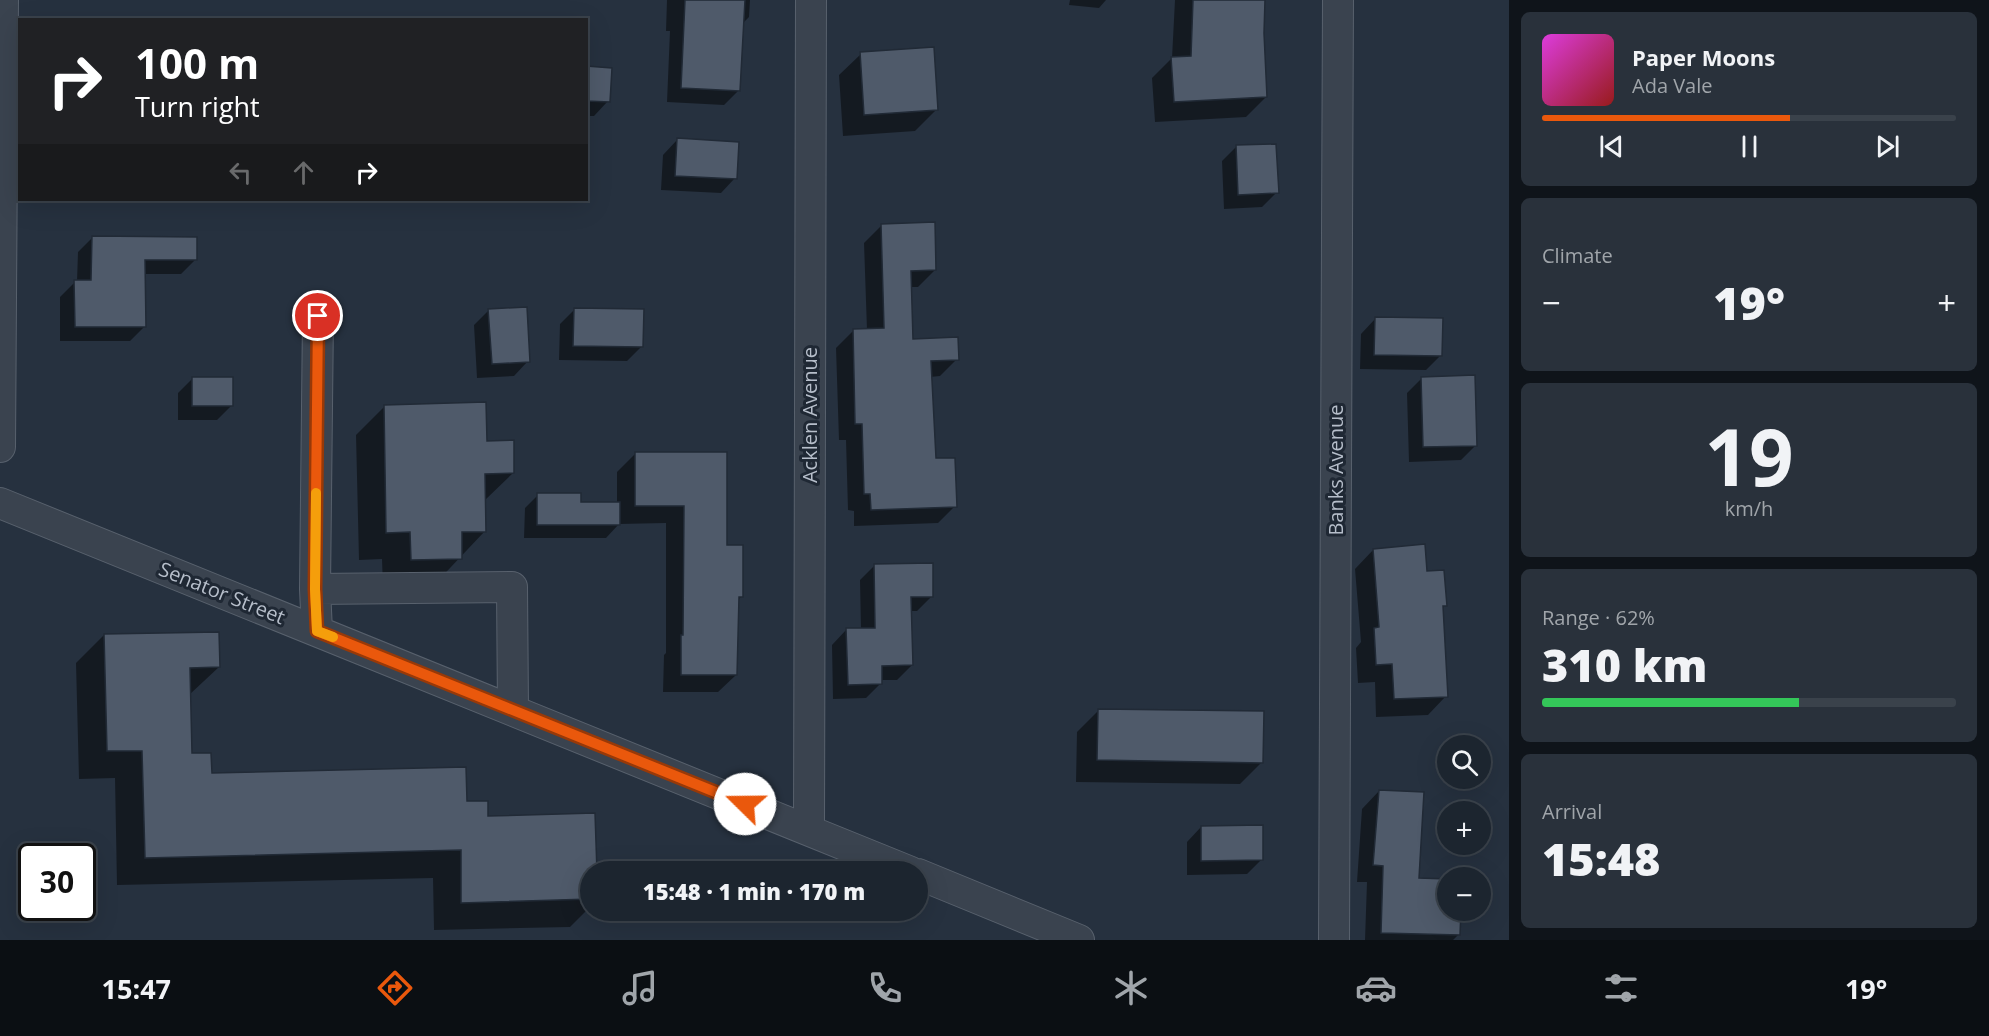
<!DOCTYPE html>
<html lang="en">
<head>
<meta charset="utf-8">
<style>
	body { margin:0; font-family:"Open Sans",sans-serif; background:#29313b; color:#f1f3f6; height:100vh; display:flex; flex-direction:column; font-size:22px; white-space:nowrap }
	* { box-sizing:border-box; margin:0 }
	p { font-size:20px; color:#a0a5aa }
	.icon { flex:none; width:33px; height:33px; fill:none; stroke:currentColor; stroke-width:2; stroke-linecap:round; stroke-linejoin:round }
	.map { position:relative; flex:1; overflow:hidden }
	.panel { display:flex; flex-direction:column; gap:12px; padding:12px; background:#0f141a; width:480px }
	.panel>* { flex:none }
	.top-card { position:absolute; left:18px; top:18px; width:570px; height:183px; border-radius:0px; box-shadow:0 6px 24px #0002,0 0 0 2px #3a424b; background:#202124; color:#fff; overflow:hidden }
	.fabs { position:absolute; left:1437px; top:735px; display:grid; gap:12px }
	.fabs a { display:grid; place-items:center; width:54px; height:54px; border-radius:50%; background:#1c252f; box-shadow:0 6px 24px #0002,0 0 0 2px #3a424b; font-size:30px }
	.speed { position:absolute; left:18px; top:843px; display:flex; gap:12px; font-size:30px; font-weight:700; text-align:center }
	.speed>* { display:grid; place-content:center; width:78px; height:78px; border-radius:50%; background:#1c252f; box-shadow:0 6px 24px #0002,0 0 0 2px #3a424b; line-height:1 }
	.speed .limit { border:3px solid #111; border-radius:9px; background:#fff; color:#111 }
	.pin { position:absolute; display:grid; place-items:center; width:51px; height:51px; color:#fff; margin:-26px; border:3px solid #fff; border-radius:50%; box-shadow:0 2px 6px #0007 }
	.me { position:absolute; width:66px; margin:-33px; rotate:292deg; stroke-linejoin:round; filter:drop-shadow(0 0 4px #0008) }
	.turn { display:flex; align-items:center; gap:21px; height:126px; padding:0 18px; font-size:27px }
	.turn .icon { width:78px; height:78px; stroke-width:2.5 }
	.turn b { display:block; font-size:42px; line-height:51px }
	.lanes { display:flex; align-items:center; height:57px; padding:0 18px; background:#0003; justify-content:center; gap:30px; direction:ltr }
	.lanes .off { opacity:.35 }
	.big { font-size:45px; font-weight:800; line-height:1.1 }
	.panel .widget { flex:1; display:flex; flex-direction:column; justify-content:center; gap:9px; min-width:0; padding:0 21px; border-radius:9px; background:#29313b }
	.panel .dial { align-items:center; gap:0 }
	.dial b { font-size:78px; line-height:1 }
	.song { display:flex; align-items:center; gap:18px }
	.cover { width:72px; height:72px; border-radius:9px; background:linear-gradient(135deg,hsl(300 70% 55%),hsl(0 70% 35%)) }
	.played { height:6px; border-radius:3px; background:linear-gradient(90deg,#ea580c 60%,#3a424b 60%) }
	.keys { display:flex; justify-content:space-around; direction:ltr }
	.heat { display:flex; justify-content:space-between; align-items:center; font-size:33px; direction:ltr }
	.charge { height:9px; border-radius:4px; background:linear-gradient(90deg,#34c759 62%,#3a424b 0) }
	.trip { position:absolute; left:580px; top:861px; width:348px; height:60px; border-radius:30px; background:#1c252f; box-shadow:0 6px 24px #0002,0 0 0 2px #3a424b; font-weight:800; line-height:60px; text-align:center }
	.menu { display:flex; height:96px; justify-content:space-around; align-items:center; background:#0b0f13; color:#a0a5aa }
	.menu .icon { width:42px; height:42px }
	.menu .current { color:#ea580c }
	.menu b { font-size:27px; color:#f1f3f6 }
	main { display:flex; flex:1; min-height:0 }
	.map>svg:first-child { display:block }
</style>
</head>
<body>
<main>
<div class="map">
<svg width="1509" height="940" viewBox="0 0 1509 940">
	<rect width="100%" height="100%" fill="#26313f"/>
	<path fill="#0007" d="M667,0h83l-1,17 -7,7 -3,66 -15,15 -57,-3 3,-71h-4z
		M1070,0h36l-7,8 -30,-3z
		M1175,0h89l-2,33 4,64 -20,20 -91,5 -3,-44 20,-20z
		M861,54l76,55 -22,22 -72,5 -4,-61z
		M586,68l22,33 -14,15h-8z
		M677,140l58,38 -14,15 -60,-3 2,-35z
		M1236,147l41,45 -15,15 -38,2 -2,-48z
		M881,226l54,44 -17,17h-8l1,54 46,18 -17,17 -10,1 5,83 20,46 -17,17 -84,3v-15l-6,-1 -2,-70h-7l-3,-92 17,-17 14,-1 -3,-87z
		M92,238l103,22 -14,14h-37l1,52 -15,15h-70v-44l15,-15h2l1,-30z
		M489,310l39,51 -14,15 -37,2 -3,-53z
		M574,310l68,36 -15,15 -68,-1 1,-36z
		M1375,319l66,36 -15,15 -66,-1 1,-35z
		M193,378l39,27 -15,15h-39v-27z
		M1422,378l54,67 -15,15 -52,2 -2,-69z
		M384,407l101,35 28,31 -29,28 1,30 -52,55 -50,2 -1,-29 -23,1 -3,-125z
		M635,454l91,92 16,50 -5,5 -1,74 -18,17h-55l1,-37 2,-2v-130l-47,1 -13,14h-82l1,-30 13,-13 42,9 37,-1v-31z
		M1373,550l53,23 19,32 -3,4 4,87 -18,19 -52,2 -1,-35 -17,1 -2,-35 5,-6 -6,-73z
		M875,565l57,31 -15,15h-7l2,54 -15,15h-16v3l-15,15 -33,1 -1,-54 14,-15h15l-1,-50z
		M104,635l115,32 -30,28 1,59 20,21 277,43 104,54v34l-21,21 -136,3 -1,-52 -316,7 -2,-107 -36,1 -3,-116z
		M1099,710l163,52 -22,22 -164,-2 1,-50z
		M1379,791l38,89 31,30 11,24 -6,6h-88l2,-58h-10l5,-73z
		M1201,827l61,32 -15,15 -60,1v-33z"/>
	<path fill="#4f5a6a" stroke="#212a36" stroke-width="1.5" d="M685,0h60l-5,91 -59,-3z
		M1193,0h72l-1,33 3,64 -93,5 -3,-45 20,-1z
		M934,47l4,63 -74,5 -4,-63z
		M586,66l26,2 -2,34 -24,-1z
		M677,138l62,4 -2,37 -62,-3z
		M1276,144l3,49 -41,2 -2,-50z
		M935,222l1,48 -25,1 2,68 45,-2 1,23 -28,1 5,97h19l2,49 -86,3 -1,-16h-6l-2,-70h-7l-2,-95 31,-1 -3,-104z
		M92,236l105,1v23h-52l1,67h-71l-1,-47h17z
		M527,307l3,55 -38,2 -4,-55z
		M574,308l70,1 -1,38 -70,-1z
		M1375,317l68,1 -1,38 -68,-1z
		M1475,375l2,71 -54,1 -2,-70z
		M192,377h41v29h-41z
		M486,402l1,39 27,-1v33l-29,1 1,58h-24v27l-51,1 -1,-28 -24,1 -2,-128z
		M635,452h92v93h16v52h-4l-2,78h-56v-40h2l1,-129h-49z
		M537,493h44v9h39v23h-83z
		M1425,544l2,27 17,-1 3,36h-4l5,91 -54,2 -2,-35 -16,1 -2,-37 5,-1 -6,-78z
		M933,563v34h-22l2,68 -31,1v18l-34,1 -2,-57h29l-1,-64z
		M219,632l1,35 -30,1 2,85h19l1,20 254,-6 1,34h21v15l107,-3 2,59h-6v27l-130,4v-53l-316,8 -3,-107h-35l-3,-117z
		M1098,709l166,2 -1,52 -166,-3z
		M1379,790l45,2 -5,86 29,1v31h13l-1,25 -79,-2 2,-67 -10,-1z
		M1263,825v35l-62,1v-35z"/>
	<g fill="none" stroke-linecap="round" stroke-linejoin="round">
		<defs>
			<path id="minor" d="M0,447l3,-447
				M0,503l911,369
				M315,589l3,-273
				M317,631l-2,-42 197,-2 1,123
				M809,829l2,-829
				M918,874l161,66
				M1334,940l4,-940"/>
		</defs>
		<use href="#minor" stroke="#58616d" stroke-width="32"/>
		<use href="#minor" stroke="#3a434f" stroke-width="30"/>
	</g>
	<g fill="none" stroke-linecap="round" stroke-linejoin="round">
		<defs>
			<path id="route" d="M318,316l-3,273 2,42 428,173"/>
		</defs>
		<use href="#route" stroke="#983908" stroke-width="15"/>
		<use href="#route" stroke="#ea580c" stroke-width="10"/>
		<path stroke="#f59e0b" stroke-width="10" d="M316,493l-1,96 2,42 16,6"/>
	</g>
	<g text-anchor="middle" stroke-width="6" stroke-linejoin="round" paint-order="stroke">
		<g font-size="20" fill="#b6beca" stroke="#1f2834">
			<text transform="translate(810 415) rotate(-90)" y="7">Acklen Avenue</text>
			<text transform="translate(1336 470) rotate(-90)" y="7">Banks Avenue</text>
			<text transform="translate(222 593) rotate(22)" y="7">Senator Street</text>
		</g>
	</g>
</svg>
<div class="fabs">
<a><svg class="icon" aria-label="search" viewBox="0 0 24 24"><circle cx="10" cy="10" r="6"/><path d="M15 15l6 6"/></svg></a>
<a>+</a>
<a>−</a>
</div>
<div class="speed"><div class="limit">30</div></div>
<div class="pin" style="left:318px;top:316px;background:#d93025"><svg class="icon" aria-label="arrive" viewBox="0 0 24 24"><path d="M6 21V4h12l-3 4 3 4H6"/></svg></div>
<svg class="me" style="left:745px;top:804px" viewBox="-20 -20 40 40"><circle r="19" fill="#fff"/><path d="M0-13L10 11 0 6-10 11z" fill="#ea580c"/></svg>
<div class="trip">15:48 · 1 min · 170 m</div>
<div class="top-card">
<div class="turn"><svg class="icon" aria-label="right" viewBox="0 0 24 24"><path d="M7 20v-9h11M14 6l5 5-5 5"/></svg><div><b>100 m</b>Turn right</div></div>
<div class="lanes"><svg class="icon off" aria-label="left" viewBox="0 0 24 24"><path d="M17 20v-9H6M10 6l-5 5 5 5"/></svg><svg class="icon off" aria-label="ahead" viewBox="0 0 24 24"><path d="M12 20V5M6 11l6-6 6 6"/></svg><svg class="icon" aria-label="right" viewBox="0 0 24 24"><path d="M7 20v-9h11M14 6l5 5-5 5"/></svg></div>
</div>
</div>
<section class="panel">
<div class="widget">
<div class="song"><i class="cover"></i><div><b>Paper Moons</b><p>Ada Vale</p></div></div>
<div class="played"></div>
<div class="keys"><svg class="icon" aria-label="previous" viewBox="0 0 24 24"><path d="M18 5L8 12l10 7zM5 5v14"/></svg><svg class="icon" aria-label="pause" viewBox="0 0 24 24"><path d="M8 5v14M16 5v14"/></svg><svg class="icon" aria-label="next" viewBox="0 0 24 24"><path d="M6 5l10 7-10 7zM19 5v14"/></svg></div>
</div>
<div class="widget"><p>Climate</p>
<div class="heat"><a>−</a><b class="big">19°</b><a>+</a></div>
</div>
<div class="widget dial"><b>19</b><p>km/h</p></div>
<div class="widget"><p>Range · 62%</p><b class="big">310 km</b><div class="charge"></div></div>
<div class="widget"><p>Arrival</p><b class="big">15:48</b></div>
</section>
</main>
<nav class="menu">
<b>15:47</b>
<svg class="icon current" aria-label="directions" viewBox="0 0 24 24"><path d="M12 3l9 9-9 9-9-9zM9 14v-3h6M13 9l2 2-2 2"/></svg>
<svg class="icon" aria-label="music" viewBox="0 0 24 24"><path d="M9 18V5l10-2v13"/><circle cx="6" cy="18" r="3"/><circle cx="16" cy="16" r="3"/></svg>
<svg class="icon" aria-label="phone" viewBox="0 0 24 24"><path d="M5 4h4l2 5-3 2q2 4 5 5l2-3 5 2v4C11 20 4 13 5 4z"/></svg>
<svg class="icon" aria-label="climate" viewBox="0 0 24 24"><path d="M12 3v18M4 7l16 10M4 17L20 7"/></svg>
<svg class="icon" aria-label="car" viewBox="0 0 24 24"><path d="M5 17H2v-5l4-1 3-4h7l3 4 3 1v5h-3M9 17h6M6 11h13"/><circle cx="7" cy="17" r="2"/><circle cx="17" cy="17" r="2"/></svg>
<svg class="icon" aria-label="filters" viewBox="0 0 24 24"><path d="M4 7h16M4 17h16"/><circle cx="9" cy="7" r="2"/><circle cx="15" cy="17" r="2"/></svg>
<b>19°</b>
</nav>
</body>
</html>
